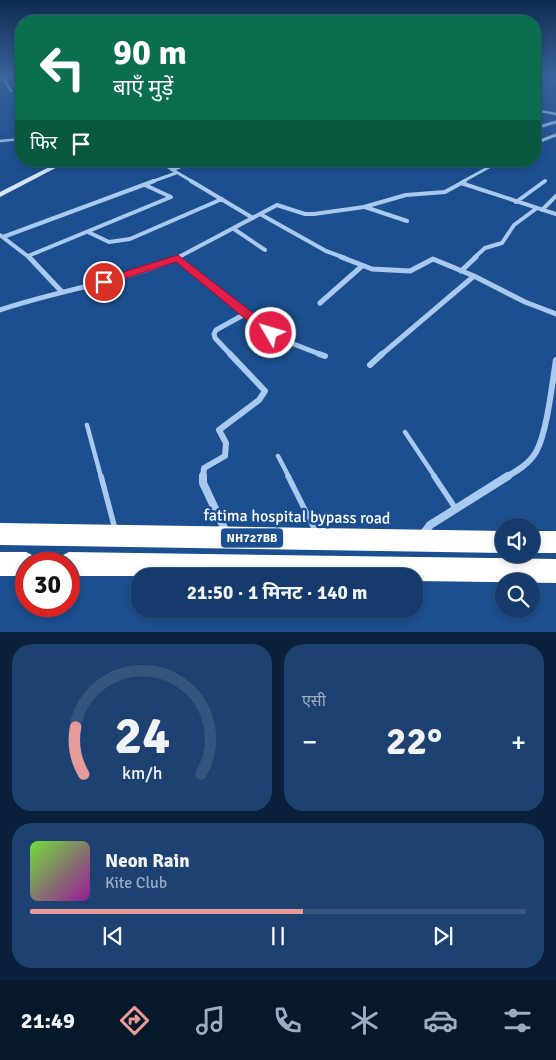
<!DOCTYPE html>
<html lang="hi">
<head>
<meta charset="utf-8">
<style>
	body { margin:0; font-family:Signika,"Noto Sans Devanagari",sans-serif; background:#1d4271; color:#f1f3f6; height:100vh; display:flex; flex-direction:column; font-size:19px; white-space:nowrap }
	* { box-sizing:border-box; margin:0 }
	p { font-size:16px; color:#9dadc1 }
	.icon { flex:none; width:28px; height:28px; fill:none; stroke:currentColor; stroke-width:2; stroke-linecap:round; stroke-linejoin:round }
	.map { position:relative; height:632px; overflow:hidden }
	.drawer { display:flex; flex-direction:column; gap:12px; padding:12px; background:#0b203b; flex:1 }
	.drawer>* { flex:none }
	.banner { position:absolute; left:15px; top:15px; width:526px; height:152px; border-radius:20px; box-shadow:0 2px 8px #0003,0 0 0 1px #33557e; background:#0b6e4f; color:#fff; overflow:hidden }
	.controls { position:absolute; left:495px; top:518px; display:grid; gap:10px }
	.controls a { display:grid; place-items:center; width:45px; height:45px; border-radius:50%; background:#143b6b; box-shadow:0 2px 8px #0003,0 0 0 1px #33557e; font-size:25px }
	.speed { position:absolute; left:15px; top:552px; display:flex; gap:10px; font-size:25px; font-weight:700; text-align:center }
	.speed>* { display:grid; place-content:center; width:65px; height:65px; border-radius:50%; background:#143b6b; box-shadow:0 2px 8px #0003,0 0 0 1px #33557e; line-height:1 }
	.speed .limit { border:8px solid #d22; background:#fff; color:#111 }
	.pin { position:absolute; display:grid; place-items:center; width:42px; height:42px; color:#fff; margin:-21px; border:2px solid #fff; border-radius:50%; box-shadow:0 1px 5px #0007 }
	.me { position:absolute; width:55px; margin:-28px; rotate:308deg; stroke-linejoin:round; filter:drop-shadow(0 0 4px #0008) }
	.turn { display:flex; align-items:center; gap:18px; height:105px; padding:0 15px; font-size:22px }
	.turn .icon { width:65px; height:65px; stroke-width:2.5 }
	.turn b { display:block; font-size:35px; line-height:42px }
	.then { display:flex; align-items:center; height:48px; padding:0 15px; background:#0003; gap:10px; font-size:19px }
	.big { font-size:38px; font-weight:700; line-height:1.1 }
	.drawer .widget { flex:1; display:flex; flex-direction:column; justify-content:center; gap:8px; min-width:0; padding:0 18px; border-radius:20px; background:#1d4271 }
	.drawer .dial { align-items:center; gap:0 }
	.dial svg { height:130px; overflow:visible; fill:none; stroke:#33557e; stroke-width:7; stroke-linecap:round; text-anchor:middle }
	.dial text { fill:#f1f3f6; stroke:none }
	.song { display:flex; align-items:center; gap:15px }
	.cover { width:60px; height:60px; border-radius:8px; background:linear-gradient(135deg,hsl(100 70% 55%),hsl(300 70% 35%)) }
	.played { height:5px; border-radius:2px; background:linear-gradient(90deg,#e69b98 55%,#33557e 55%) }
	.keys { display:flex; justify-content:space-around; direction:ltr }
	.heat { display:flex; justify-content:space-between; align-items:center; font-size:28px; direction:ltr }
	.drawer .tiles { flex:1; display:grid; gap:12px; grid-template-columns:1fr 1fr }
	.widget:last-child { grid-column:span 2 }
	.trip { position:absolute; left:131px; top:568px; width:292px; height:50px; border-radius:20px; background:#143b6b; box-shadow:0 2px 8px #0003,0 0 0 1px #33557e; font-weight:700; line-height:50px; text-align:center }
	.menu { display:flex; height:80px; justify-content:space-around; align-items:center; background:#08182b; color:#9dadc1 }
	.menu .icon { width:35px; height:35px }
	.menu .current { color:#e69b98 }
	.menu b { font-size:22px; color:#f1f3f6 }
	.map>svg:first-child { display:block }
</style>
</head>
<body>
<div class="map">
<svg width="556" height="633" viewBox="0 0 556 633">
	<rect width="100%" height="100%" fill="#1b4f8f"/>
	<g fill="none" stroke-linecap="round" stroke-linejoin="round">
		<path stroke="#a9c9ee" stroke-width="2.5" d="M0,141l21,-2"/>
		<path stroke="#a9c9ee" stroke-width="4.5" d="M87,425l14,52
			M405,432l30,45
			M278,456l11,21"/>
		<path stroke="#a9c9ee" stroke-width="5.5" d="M101,476l14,53
			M288,476l28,56
			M434,476l22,33"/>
		<path stroke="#a9c9ee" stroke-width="2.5" d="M0,78l21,-3
			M3,78l8,13
			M535,110l21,4"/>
		<path stroke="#a9c9ee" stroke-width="3" d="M535,128l21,-6
			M535,143l21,-8
			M158,161l35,21
			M483,161l10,4
			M172,170l23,-9
			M151,182l25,-9
			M462,182l38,-21
			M543,182l2,-1"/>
		<path stroke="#a9c9ee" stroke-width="4" d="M191,181l62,37
			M461,183l95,31
			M516,202l29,-21
			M365,207l42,14
			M542,210l14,-14
			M260,214l17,-9 28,9h9l50,-7 42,-12 39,-3 20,-11
			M234,229l31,21
			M88,232l21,10 21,-3 92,-40
			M0,235l30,23
			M3,237l151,-56
			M28,256l143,-59 -26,-12
			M177,258l83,-44 66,37 19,7
			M474,258l11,-10 17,-5 12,-18 23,-17"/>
		<path stroke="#a9c9ee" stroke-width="5" d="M29,257l33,35
			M341,257l31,12 38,2 23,-12 41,17
			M178,258l100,80 44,17
			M461,271l15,-14
			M320,303l42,-37
			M0,310c59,-20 122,-28 180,-53
			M231,355l-16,-17 -1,-4 2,-4 29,-16
			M381,355l93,-79 51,26 31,12"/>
		<path stroke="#a9c9ee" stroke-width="6" d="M319,354l6,2
			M370,365l12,-11
			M203,477l1,-9 21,-12 1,-13 -7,-13 40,-30 6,-9 -35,-37
			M506,477c11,-6 23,-13 30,-25 11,-19 16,-68 20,-92"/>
		<path stroke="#a9c9ee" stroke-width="8" d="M203,476v7l23,49
			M424,533l6,-8 78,-49"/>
		<path fill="#d6e6fa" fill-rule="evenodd" d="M61,161h8l-69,36v-5z"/>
		<path fill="#fff" fill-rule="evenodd" d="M0,523l504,8v22l-504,-8z
			M531,531h25v22h-25z
			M0,552h26l8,4 4,8h-12v12h-26z
			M69,552l487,7v24l-141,-2v-5h-346v-12h-12l4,-8z"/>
	</g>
	<linearGradient id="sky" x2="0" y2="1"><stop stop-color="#0f2b4f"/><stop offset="0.46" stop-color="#39639b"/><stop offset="1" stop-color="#39639b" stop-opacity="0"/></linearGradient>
	<rect width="556" height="163" fill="url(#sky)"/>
	<path fill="#e11d48" stroke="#92132f" d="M178,255l97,75 2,3 -2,3h-9l-90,-74 -68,22 -4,1 -5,-3 2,-3z"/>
	<g text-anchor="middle" stroke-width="5" stroke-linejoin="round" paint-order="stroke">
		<rect fill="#1b4f8f" stroke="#bbcadd" stroke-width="1" x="221" y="528.5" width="62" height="19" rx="4"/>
		<g font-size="12" font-weight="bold" fill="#fff">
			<text x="252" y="542">NH727BB</text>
		</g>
		<g font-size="16" fill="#fff" stroke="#1b4f8f">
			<text transform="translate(297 516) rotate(1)" y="6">fatima hospital bypass road</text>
		</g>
	</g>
</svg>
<div class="controls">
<a><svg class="icon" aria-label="sound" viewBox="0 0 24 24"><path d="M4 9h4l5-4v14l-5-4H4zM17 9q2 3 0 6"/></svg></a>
<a><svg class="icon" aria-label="search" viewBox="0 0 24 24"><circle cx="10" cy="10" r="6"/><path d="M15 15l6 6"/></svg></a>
</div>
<div class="speed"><div class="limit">30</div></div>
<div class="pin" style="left:104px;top:282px;background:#d93025"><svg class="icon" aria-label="arrive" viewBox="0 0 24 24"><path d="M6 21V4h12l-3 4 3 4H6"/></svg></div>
<svg class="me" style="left:271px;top:333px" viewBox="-20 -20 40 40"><circle r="17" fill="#e11d48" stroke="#fff" stroke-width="3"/><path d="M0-11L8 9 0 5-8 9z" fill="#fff"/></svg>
<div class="trip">21:50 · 1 मिनट · 140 m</div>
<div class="banner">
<div class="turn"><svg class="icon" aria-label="left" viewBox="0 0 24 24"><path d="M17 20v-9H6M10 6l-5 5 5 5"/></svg><div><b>90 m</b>बाएँ मुड़ें</div></div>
<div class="then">फिर<svg class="icon" aria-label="arrive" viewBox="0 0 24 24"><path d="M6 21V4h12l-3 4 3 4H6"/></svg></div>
</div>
</div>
<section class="drawer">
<div class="tiles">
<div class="widget dial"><svg viewBox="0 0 100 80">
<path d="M14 69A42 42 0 1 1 86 69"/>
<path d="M14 69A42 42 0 0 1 9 40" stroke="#e69b98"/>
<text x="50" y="56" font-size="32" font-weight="700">24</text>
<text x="50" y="72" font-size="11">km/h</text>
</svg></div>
<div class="widget"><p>एसी</p>
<div class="heat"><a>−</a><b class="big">22°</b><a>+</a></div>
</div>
<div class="widget">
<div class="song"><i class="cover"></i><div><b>Neon Rain</b><p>Kite Club</p></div></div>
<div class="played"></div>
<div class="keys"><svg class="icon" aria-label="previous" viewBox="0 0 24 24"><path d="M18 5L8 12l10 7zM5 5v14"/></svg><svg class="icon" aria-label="pause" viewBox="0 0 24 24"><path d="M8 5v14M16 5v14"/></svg><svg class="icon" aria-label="next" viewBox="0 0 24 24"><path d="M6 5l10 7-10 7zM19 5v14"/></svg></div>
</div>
</div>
</section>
<nav class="menu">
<b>21:49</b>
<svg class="icon current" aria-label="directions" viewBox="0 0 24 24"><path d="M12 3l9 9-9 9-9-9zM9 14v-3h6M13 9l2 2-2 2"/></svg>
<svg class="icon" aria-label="music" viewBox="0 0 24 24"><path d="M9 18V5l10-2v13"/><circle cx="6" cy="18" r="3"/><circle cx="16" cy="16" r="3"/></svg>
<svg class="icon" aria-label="phone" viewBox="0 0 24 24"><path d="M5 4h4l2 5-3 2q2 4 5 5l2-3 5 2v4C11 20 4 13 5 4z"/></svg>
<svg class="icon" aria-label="climate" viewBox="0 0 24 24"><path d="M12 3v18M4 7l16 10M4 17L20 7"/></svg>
<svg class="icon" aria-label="car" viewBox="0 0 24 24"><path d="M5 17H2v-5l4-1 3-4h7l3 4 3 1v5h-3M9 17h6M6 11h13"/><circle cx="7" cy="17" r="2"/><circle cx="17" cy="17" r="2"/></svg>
<svg class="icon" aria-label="filters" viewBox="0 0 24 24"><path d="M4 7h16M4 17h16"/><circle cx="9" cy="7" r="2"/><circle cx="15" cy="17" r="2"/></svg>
</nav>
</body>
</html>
